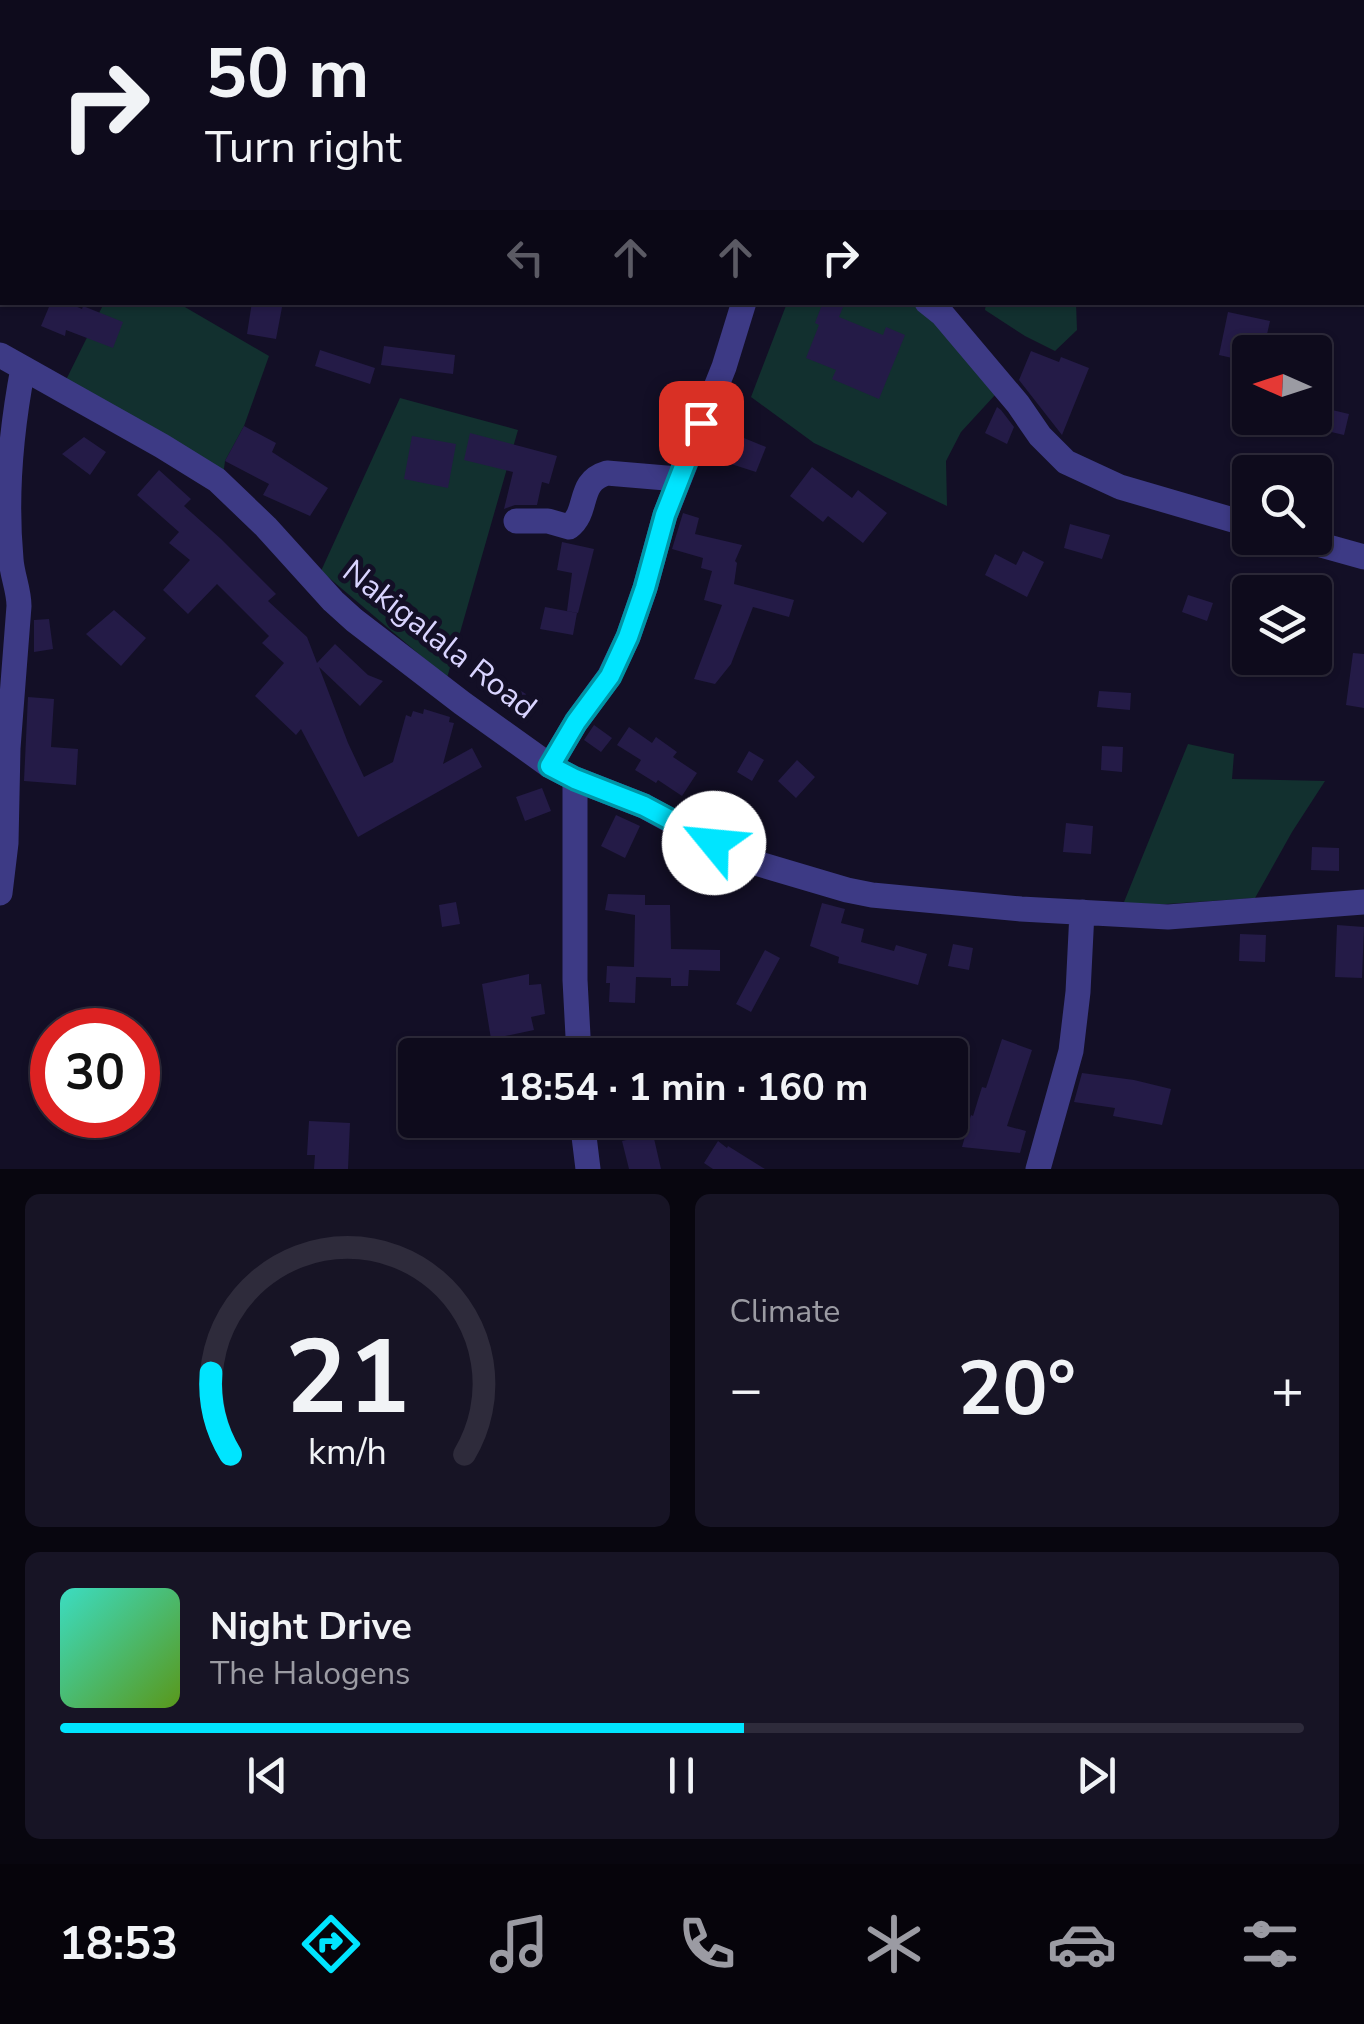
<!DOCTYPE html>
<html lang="en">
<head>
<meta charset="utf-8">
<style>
	body { margin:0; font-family:"Nunito Sans",sans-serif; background:#171425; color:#f1f3f6; height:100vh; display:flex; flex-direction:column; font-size:38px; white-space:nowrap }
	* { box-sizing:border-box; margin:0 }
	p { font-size:32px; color:#9b9ba3 }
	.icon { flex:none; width:55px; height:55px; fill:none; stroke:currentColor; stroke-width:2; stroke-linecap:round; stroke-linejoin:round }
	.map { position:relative; height:1169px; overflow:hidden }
	.side { display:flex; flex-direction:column; gap:25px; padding:25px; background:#08060f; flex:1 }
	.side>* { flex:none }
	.top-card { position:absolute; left:0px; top:0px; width:1365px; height:305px; box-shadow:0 2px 8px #0004,0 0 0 2px #2e2b3b; background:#0e0b1c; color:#f1f3f6; overflow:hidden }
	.needle { width:65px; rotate:273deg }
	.controls { position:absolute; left:1232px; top:335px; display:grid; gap:20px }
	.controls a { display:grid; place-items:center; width:100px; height:100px; border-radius:10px; background:#0e0b1c; box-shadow:0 2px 8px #0004,0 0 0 2px #2e2b3b; font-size:50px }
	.speed { position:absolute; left:30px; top:1008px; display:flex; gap:20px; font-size:50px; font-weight:700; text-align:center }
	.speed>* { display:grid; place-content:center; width:130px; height:130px; border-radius:50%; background:#0e0b1c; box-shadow:0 2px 8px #0004,0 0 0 2px #2e2b3b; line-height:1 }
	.speed .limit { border:15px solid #d22; background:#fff; color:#111 }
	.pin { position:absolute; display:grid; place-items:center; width:85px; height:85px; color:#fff; margin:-42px; border-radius:20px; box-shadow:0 5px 15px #0006 }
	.me { position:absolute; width:110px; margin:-55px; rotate:298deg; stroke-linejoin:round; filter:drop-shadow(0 0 8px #0008) }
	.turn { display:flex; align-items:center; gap:35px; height:210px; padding:0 40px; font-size:45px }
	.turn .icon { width:130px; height:130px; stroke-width:2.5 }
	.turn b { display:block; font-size:70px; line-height:85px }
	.lanes { display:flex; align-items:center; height:95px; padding:0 40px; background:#0003; justify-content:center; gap:50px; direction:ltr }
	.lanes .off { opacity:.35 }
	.big { font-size:75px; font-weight:700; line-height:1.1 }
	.side .card { flex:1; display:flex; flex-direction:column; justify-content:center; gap:15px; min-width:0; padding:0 35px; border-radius:15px; background:#171425 }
	.side .dial { align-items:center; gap:0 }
	.dial svg { height:260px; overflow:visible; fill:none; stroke:#2e2b3b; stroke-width:7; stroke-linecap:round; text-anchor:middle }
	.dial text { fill:#f1f3f6; stroke:none }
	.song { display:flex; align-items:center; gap:30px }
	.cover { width:120px; height:120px; border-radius:15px; background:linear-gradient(135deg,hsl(170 70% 55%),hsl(90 70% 35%)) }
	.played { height:10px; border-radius:5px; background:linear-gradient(90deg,#00e5ff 55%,#2e2b3b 55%) }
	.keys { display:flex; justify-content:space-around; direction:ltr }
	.heat { display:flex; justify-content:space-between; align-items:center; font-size:55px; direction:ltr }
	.side .tiles { flex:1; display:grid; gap:25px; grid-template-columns:1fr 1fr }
	.card:last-child { grid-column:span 2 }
	.trip { position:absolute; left:398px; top:1038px; width:570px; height:100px; border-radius:10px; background:#0e0b1c; box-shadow:0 2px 8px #0004,0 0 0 2px #2e2b3b; font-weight:700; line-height:100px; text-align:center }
	.tab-bar { display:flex; height:160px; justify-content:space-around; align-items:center; background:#06040b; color:#9b9ba3 }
	.tab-bar .icon { width:70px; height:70px }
	.tab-bar .selected { color:#00e5ff }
	.tab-bar b { font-size:45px; color:#f1f3f6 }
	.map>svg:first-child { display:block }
</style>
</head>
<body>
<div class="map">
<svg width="1364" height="1169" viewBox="0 0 1364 1169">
	<rect width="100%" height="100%" fill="#130f26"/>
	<path fill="#12302f" d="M104,303h74l91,53 -25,70 -19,35 -2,15 -159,-92z
		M787,303h126l93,80 -45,49 -15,29 1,45 -133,-63 -63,-46z
		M986,303h90l1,27 -22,21 -30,-15 -40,-26z
		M400,398l118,32 -71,248 -126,-107z
		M1188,744l46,10 -2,25 93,2 -33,51 -37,66 -133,9z"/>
	<path fill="#241b47" d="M51,302h15l16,7 1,-3 40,16 -10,26 -47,-18 -1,6 -24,-10z
		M252,302h31l-7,37 -29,-5z
		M823,302h22l-6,15 44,18 3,-8 19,8 -26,64 -47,-20 4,-9 -30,-12 13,-33 -4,-2z
		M1228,312l42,9 -7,31h-13v10l-31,-7z
		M384,346l71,9 -2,19 -72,-9z
		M320,350l55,18 -5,16 -55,-18z
		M1031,351l28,11 2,-5 28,11 -27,67 -43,-55z
		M1315,406l34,8 -5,21 -34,-8 3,-9h2z
		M997,407l4,3 13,17 -7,17 -22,-11z
		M244,426l32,17 -4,9 56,36 -18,28 -47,-21 6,-11 -44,-23z
		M717,427l49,20 -10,25 -50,-16z
		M470,433l87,23 -8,28 -7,-2 -5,23h-22l-11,4 9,-37 -49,-12z
		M412,436l44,8 -8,44 -44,-9z
		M84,437l22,15 -16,23 -28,-21z
		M812,467l40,31 6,-8 29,23 -24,30 -35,-27 -5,6 -33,-26z
		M159,470l32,29 -7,7 37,33 55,55 -8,7 39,36 10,26 18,-19 33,31 15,6 -23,25 -41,-39 29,76 16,34 29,-15 13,-47 5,2 2,-6 10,3 1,-5 26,8 -1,5 5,1 -11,41 29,-16 10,19 -124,70 -57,-108 -5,6 -41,-39 29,-33 -22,-20 7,-7 -52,-52 -29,30 -25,-24 27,-30 -21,-17 10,-11 -42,-37z
		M683,513l16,5 -4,16 47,11 -7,16 2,2 -3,21 60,16 -5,17 -36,-10 -22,57 -16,20 -21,-5 28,-74 -18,-5 8,-29 -11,-3 2,-10 -31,-9z
		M1070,524l40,11 -8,24 -38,-11z
		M562,542l32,7 -16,64 -11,-2 5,-38 -15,-3z
		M1023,551l21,11 -17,35 -42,-22 10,-21 21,11z
		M1188,595l25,8 -6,18 -25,-9z
		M545,607l32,6 -4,22 -33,-6z
		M114,610l32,28 -25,28 -35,-32z
		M49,619l4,30 -19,3v-32z
		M1353,653l11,1v54l-18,-3z
		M503,680l23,14 -9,14 -23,-13z
		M1099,691l32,2 -1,17 -33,-3z
		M28,697l26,2 -3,48 27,2 -2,36 -52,-4z
		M594,725l18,13 -11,14 -17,-12z
		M629,727l23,16 4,-6 21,15 -4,5 24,16 -15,23 -24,-16 -2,3 -21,-13 6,-10 -24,-15z
		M1102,746l21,1 -1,25 -21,-2z
		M749,751l15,9 -12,21 -15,-9z
		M797,760l18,17 -19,21 -18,-17z
		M542,788l9,23 -26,10 -9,-24z
		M616,815l24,11 -15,32 -24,-12z
		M1066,823l27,3 -2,28 -28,-2z
		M1312,847l27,1v23l-28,-1z
		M608,894l37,1v10h25l1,44 49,1v21l-31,-1 -1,16h-17v-8l-35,-1 -1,26 -26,-1 1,-19h-4l1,-17 27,1 1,-52 -30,-5z
		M456,902l4,22 -18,3 -3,-22z
		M822,903l23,6 -4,14 23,6 -3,13 33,9 2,-6 31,9 -9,31 -80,-22 1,-6 -29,-11z
		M1337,925l27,2 -2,51 -27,-1z
		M1240,934l26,1 -1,27 -26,-1z
		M953,944l20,4 -4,22 -21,-4z
		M765,950l15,8 -29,54 -15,-8z
		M529,974v11l12,-1 4,30 -14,3 3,13 -43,9 -9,-55z
		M1002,1039l30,11 -25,76 19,5 -6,22 -58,-6 9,-32 2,1 9,-29 4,1z
		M1082,1073l52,7 37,9 -9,36 -49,-9 2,-8 -41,-6z
		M309,1121l41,2 -2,46h-34l1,-14h-8z
		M653,1134l8,35h-32l-7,-28z
		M718,1141l9,7 1,-2 37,23h-52l-9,-6z"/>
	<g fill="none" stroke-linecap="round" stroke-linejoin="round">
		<path stroke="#3d3a85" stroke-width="25" d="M27,2l1,-2
			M698,2v-2
			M948,2l1,-2
			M0,236l2,-8
			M927,302l15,12 76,90 22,32 26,26 54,25 130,38
			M0,355l162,91 55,34 49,47 67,74 21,19 108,83 88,63 25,13 69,27 78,43 27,12 98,29 25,5 149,14 147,8 196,-15
			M516,521h32l21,6c21,-16 7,-45 38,-54l71,6
			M1296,538l68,19
			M550,766l26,-44 33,-45 19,-40 17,-49 20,-73 59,-148 20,-65
			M575,779v201l4,75
			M0,893l6,-50 2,-95 11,-142c0,-16 -7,-31 -8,-47 -6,-64 0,-128 12,-191
			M582,1120l6,49
			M1038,1169l33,-118 7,-59 4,-80"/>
	</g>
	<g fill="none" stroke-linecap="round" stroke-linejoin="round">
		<defs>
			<path id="route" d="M701,423l-36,92 -20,73 -17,49 -18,39 -34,46 -26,44 25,13 69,27 70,37"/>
		</defs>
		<use href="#route" stroke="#0095a6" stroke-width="25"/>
		<use href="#route" stroke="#00e5ff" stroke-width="18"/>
	</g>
	<g text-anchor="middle" stroke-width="10" stroke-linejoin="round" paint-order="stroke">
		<g font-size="32" fill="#d9d4ff" stroke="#130f26">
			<text transform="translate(440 639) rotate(38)" y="11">Nakigalala Road</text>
		</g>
	</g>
</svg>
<div class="controls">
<a><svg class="needle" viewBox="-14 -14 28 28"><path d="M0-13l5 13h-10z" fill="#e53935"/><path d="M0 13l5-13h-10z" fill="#9b9ba3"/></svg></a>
<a><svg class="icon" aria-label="search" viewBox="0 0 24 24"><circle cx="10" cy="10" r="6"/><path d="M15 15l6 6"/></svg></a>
<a><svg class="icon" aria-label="layers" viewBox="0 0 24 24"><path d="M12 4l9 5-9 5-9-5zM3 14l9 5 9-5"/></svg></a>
</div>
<div class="speed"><div class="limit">30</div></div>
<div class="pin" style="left:701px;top:423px;background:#d93025"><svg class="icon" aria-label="arrive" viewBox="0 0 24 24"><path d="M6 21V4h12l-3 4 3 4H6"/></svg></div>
<svg class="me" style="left:714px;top:843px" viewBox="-20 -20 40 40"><circle r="19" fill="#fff"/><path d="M0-13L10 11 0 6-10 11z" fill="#00e5ff"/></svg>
<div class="trip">18:54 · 1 min · 160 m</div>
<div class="top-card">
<div class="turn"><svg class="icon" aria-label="right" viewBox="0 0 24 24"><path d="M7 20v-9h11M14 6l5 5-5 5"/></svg><div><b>50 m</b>Turn right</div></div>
<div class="lanes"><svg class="icon off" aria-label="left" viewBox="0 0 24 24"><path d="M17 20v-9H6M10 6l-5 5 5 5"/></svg><svg class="icon off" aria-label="ahead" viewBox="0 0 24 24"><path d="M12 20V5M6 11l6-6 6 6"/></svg><svg class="icon off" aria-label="ahead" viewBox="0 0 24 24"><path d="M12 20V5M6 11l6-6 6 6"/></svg><svg class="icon" aria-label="right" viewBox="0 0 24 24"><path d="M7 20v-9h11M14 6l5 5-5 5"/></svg></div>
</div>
</div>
<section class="side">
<div class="tiles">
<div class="card dial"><svg viewBox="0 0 100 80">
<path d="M14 69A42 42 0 1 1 86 69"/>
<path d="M14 69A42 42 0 0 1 8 44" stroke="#00e5ff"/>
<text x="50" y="56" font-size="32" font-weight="700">21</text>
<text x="50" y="72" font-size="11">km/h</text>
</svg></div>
<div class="card"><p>Climate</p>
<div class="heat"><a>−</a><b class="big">20°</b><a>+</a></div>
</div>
<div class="card">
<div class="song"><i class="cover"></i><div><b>Night Drive</b><p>The Halogens</p></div></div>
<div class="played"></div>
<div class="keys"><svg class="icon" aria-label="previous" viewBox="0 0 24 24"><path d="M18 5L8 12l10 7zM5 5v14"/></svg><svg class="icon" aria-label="pause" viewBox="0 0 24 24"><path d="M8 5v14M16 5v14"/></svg><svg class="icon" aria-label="next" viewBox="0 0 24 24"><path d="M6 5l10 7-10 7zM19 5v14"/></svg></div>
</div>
</div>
</section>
<nav class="tab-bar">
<b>18:53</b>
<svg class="icon selected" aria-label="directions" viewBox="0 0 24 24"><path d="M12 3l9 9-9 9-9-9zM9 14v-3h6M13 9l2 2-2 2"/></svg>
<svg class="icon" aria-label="music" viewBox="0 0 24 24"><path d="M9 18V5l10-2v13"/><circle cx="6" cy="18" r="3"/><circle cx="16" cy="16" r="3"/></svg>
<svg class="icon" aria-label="phone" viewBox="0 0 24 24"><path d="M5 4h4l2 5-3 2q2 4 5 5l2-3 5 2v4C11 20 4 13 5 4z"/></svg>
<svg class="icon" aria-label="climate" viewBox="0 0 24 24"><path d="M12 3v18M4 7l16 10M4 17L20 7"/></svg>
<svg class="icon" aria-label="car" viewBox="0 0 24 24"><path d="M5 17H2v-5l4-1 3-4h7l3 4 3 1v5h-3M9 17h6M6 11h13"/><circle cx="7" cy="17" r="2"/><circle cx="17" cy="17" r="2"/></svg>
<svg class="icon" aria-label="filters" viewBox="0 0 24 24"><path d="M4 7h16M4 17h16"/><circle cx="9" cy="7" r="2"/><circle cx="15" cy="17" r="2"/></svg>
</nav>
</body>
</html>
